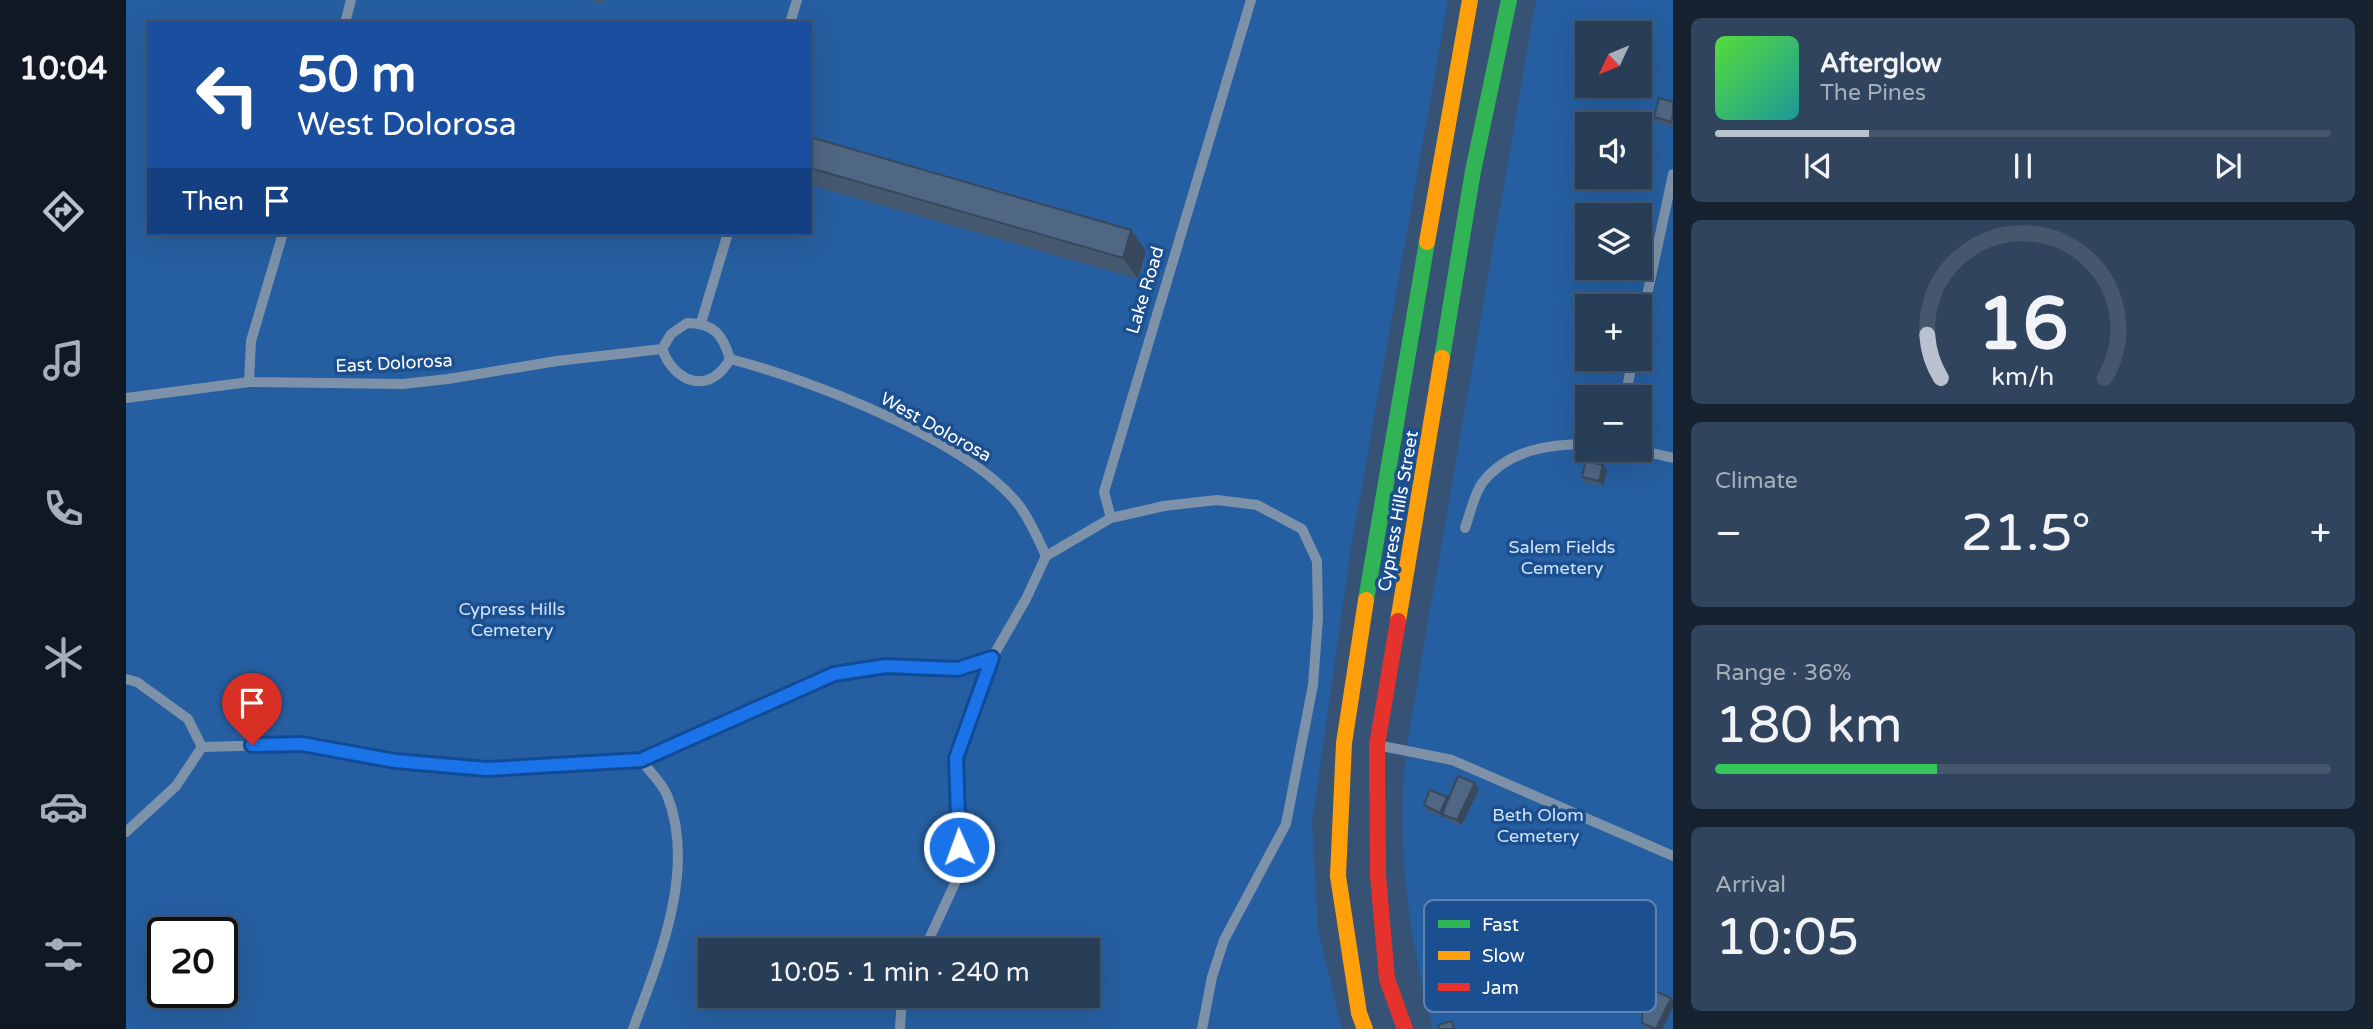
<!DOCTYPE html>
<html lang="en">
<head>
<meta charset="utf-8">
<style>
	body { margin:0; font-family:"Varela Round",sans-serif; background:#30455d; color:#f1f3f6; height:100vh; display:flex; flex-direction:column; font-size:26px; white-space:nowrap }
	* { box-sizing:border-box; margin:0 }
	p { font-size:23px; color:#a5aeba }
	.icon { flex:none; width:38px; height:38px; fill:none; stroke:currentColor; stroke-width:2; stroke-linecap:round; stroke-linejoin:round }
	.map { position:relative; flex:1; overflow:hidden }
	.panel { display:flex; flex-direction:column; gap:18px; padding:18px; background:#162230; width:700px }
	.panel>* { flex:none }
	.top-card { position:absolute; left:21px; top:21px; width:665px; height:214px; border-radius:0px; box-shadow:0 7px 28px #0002,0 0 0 2px #44576d; background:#1a4fa0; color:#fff; overflow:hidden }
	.needle { width:46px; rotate:226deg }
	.buttons { position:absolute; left:1449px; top:21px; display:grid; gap:14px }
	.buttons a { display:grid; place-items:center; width:77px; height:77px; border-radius:0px; background:#283e57; box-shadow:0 7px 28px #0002,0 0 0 2px #44576d; font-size:35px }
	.speed { position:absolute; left:21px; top:917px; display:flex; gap:14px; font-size:35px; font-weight:700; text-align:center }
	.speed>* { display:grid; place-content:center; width:91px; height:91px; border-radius:50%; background:#283e57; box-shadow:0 7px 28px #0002,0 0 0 2px #44576d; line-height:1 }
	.speed .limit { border:4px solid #111; border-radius:10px; background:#fff; color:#111 }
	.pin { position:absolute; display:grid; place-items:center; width:60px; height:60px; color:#fff; margin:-72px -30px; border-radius:50% 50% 50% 0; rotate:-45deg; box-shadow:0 0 7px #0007 }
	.pin .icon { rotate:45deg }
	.me { position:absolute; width:77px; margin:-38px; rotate:358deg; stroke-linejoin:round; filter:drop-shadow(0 0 5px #0008) }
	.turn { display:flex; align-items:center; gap:24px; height:147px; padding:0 35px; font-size:32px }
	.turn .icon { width:91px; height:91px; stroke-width:2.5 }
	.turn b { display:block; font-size:49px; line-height:60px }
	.then { display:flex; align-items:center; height:66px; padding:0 35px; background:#0003; gap:14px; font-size:26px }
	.big { font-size:52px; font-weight:600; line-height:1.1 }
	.panel .tile { flex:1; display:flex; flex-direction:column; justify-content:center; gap:10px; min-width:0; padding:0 24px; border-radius:10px; background:#30455d }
	.panel .dial { align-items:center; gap:0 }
	.dial svg { height:182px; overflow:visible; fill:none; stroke:#44576d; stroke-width:7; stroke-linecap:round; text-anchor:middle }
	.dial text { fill:#f1f3f6; stroke:none }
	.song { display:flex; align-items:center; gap:21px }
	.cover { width:84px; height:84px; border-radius:10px; background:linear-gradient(135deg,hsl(110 70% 55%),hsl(180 70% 35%)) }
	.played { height:7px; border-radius:4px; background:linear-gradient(90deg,#b9c2ce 25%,#44576d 25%) }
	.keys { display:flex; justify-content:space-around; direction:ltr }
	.heat { display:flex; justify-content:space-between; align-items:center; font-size:38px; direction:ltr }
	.charge { height:10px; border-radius:5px; background:linear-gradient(90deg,#34c759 36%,#44576d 0) }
	.trip { position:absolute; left:572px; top:938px; width:402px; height:70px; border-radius:0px; background:#283e57; box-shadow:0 7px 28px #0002,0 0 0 2px #44576d; font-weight:600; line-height:70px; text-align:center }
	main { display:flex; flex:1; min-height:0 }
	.tab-bar { display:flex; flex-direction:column; width:126px; justify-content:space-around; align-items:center; background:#101923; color:#a5aeba }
	.tab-bar .icon { width:49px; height:49px }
	.tab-bar .active { color:#b9c2ce }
	.tab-bar b { font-size:32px; color:#f1f3f6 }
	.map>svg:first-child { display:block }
</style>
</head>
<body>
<main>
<nav class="tab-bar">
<b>10:04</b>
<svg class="icon active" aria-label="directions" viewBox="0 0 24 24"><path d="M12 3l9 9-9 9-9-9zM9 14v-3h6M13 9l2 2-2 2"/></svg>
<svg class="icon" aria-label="music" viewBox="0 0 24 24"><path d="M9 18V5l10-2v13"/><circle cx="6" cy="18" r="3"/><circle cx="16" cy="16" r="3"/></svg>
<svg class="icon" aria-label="phone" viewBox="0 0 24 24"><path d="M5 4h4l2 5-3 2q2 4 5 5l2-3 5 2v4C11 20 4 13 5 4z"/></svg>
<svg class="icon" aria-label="climate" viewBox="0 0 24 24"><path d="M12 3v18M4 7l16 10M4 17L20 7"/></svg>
<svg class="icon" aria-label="car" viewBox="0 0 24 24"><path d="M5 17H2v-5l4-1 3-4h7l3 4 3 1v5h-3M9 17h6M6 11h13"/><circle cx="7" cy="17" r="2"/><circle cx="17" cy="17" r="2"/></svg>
<svg class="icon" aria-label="filters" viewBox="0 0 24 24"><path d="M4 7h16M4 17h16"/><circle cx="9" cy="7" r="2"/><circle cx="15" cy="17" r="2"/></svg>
</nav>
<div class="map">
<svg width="1547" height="1029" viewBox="0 0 1547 1029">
	<rect width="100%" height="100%" fill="#365274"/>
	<path fill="#265fa1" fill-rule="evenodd" d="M0,0h1322l-97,548 -39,275 6,106 24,100h-1216zM23,23h661v210h-661zM37,933h59v59h-59zM584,950h378v46h-378z
		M1410,0h137v1029h-240c-25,-92 -38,-190 -26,-286zM1461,33h53v53h-53zM1461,124h53v53h-53zM1461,215h53v53h-53zM1461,306h53v53h-53zM1461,397h53v53h-53z"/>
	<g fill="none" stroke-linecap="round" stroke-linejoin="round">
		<path stroke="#7d92a8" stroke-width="10" d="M219,23l6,-23
			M664,23l7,-23
			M561,323c27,0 36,12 43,36 -20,36 -55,25 -68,-10l9,-15z
			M575,323l27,-90
			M1514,328l33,-154
			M123,382l2,-41 32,-108
			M1499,397l8,-38
			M0,398l123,-16 154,2 45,-5 109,-18 105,-12
			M1513,450l34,8
			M985,518l-7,-26 147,-492
			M1339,528c5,-13 9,-35 18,-46 25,-32 66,-38 104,-38
			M920,556l65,-38 53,-12 53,-6 40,5 45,24 15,32 1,57 -5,67 -27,139 -62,116 -12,37 -10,52
			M0,679l11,3 51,37 14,28
			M1256,746l70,14 221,96
			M76,747l100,-3 93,17 92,8 154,-9 192,-86 52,-8 41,4 32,-1 34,-11 34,-59 20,-43c-8,-17 -16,-37 -28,-52 -51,-64 -209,-125 -288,-145
			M0,832l50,-46 26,-39
			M798,950l32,-69 3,-34 -3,-90 36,-99
			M507,1029c26,-70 64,-160 34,-234 -5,-12 -18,-24 -26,-35
			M774,1029l2,-33"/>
		<path stroke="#30b455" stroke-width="16" d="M1316,358l31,-187 36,-171
			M1240,600l61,-358"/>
		<path stroke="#ff9f0a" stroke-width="16" d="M1301,242l43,-242
			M1272,621l44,-263
			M1239,1029l-6,-16 -21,-137 6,-133 22,-143"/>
		<path stroke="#e5322d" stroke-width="16" d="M1272,621l-21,124 1,130 9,104 18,50"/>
	</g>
	<path fill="#455971" d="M464,0h14l-1,4z
		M1547,102v25l-15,-4 -4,-6z
		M684,137l321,93 15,21 -8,28 -328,-94z
		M1461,139v22l-3,-1 -4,-6z
		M1477,465l4,5 -4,16 -17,-3 -4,-6z
		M1353,789l-18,37 -15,-7 -1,-2 -1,1 -17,-7 -3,-6 23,-8 1,2z
		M1438,978l54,2 -13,30 -28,-12z
		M1545,998l2,3v6l-10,22h-17l-4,-6z"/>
	<path fill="#38485c" d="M1005,230l15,21 -8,28 -15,-21z
		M1477,465l4,5 -4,16 -4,-5z
		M1349,783l4,6 -18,37 -4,-6z
		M1321,797l4,6 -9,11 3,3 -1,1 -4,-5z
		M1485,969l7,11 -13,30 -8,-11z
		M1545,998l2,3v6l-10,22h-7z"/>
	<path fill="#506783" stroke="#38485c" stroke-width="2" d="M1533,98l14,4v12l-2,8 -17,-5z
		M684,137l321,93 -8,28 -313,-90z
		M1459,138l2,1v17l-7,-2z
		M1460,461l17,4 -4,16 -17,-4z
		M1332,776l17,7 -18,37 -15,-6z
		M1304,790l17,7 -7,16 -16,-8z
		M1529,991l16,7 -15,31 -14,-6v-9z
		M1326,1021l2,8h-15l-1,-4z"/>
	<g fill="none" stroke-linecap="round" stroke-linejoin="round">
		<defs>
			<path id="route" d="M126,745l50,-1 93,17 92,8 154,-9 193,-86 52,-8 72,3 34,-11 -36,100 3,89"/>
		</defs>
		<use href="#route" stroke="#114b97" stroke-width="18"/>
		<use href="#route" stroke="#1a73e8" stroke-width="12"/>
	</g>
	<g text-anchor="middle" stroke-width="7" stroke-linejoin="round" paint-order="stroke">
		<g font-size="18" fill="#fff" stroke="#1b4f8f">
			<text transform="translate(1019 290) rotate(-73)" y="6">Lake Road</text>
			<text transform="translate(268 363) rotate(-3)" y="6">East Dolorosa</text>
			<text transform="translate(810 427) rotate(29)" y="6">West Dolorosa</text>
			<text transform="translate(1272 511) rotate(-80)" y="6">Cypress Hills Street</text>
		</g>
		<g font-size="18" fill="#cfe3fa" stroke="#1b4f8f">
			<text x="1436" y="553">Salem Fields<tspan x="1436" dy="21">Cemetery</tspan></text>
			<text x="386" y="615">Cypress Hills<tspan x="386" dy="21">Cemetery</tspan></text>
			<text x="1412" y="821">Beth Olom<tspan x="1412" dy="21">Cemetery</tspan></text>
		</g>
	</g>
	<rect x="1298" y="900" width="232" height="112" rx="10" fill="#1b4f8f" stroke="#5f84b1" stroke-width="2"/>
	<rect x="1312" y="920" width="32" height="8" fill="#30b455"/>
	<rect x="1312" y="951" width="32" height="9" fill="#ff9f0a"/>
	<rect x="1312" y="983" width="32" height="8" fill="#e5322d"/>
	<g font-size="19" fill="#fff">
		<text x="1356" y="931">Fast</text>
		<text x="1356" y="962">Slow</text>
		<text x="1356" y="994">Jam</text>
	</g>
</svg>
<div class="buttons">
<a><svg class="needle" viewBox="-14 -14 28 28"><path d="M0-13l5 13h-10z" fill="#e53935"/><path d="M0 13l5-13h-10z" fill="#a5aeba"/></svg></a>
<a><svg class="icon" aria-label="sound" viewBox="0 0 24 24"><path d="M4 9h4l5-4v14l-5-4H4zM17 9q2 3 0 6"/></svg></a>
<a><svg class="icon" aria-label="layers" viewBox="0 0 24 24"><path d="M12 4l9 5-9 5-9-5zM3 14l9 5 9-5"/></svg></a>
<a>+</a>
<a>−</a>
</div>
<div class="speed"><div class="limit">20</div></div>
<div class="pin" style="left:126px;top:745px;background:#d93025"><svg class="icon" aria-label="arrive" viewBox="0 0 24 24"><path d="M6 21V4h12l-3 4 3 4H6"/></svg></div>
<svg class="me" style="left:833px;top:847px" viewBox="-20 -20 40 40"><circle r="17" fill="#1a73e8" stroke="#fff" stroke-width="3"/><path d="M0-11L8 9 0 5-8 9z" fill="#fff"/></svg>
<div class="trip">10:05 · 1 min · 240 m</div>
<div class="top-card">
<div class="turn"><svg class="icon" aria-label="left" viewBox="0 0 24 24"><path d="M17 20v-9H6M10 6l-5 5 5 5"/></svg><div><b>50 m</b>West Dolorosa</div></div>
<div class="then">Then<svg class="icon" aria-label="arrive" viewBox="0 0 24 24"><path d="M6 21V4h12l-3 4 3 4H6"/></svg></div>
</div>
</div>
<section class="panel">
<div class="tile">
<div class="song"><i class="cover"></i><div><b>Afterglow</b><p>The Pines</p></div></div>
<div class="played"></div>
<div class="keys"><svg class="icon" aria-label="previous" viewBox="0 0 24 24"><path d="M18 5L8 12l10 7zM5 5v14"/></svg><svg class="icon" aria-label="pause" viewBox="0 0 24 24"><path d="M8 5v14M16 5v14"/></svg><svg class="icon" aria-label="next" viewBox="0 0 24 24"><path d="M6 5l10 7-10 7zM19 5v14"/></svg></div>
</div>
<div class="tile dial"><svg viewBox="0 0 100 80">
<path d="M14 69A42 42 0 1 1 86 69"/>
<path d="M14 69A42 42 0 0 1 8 50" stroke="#b9c2ce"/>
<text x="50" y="56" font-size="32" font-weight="700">16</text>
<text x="50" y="72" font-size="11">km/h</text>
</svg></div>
<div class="tile"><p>Climate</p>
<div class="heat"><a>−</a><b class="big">21.5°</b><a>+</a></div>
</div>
<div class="tile"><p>Range · 36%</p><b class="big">180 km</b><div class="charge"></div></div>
<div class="tile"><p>Arrival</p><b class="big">10:05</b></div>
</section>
</main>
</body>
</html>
